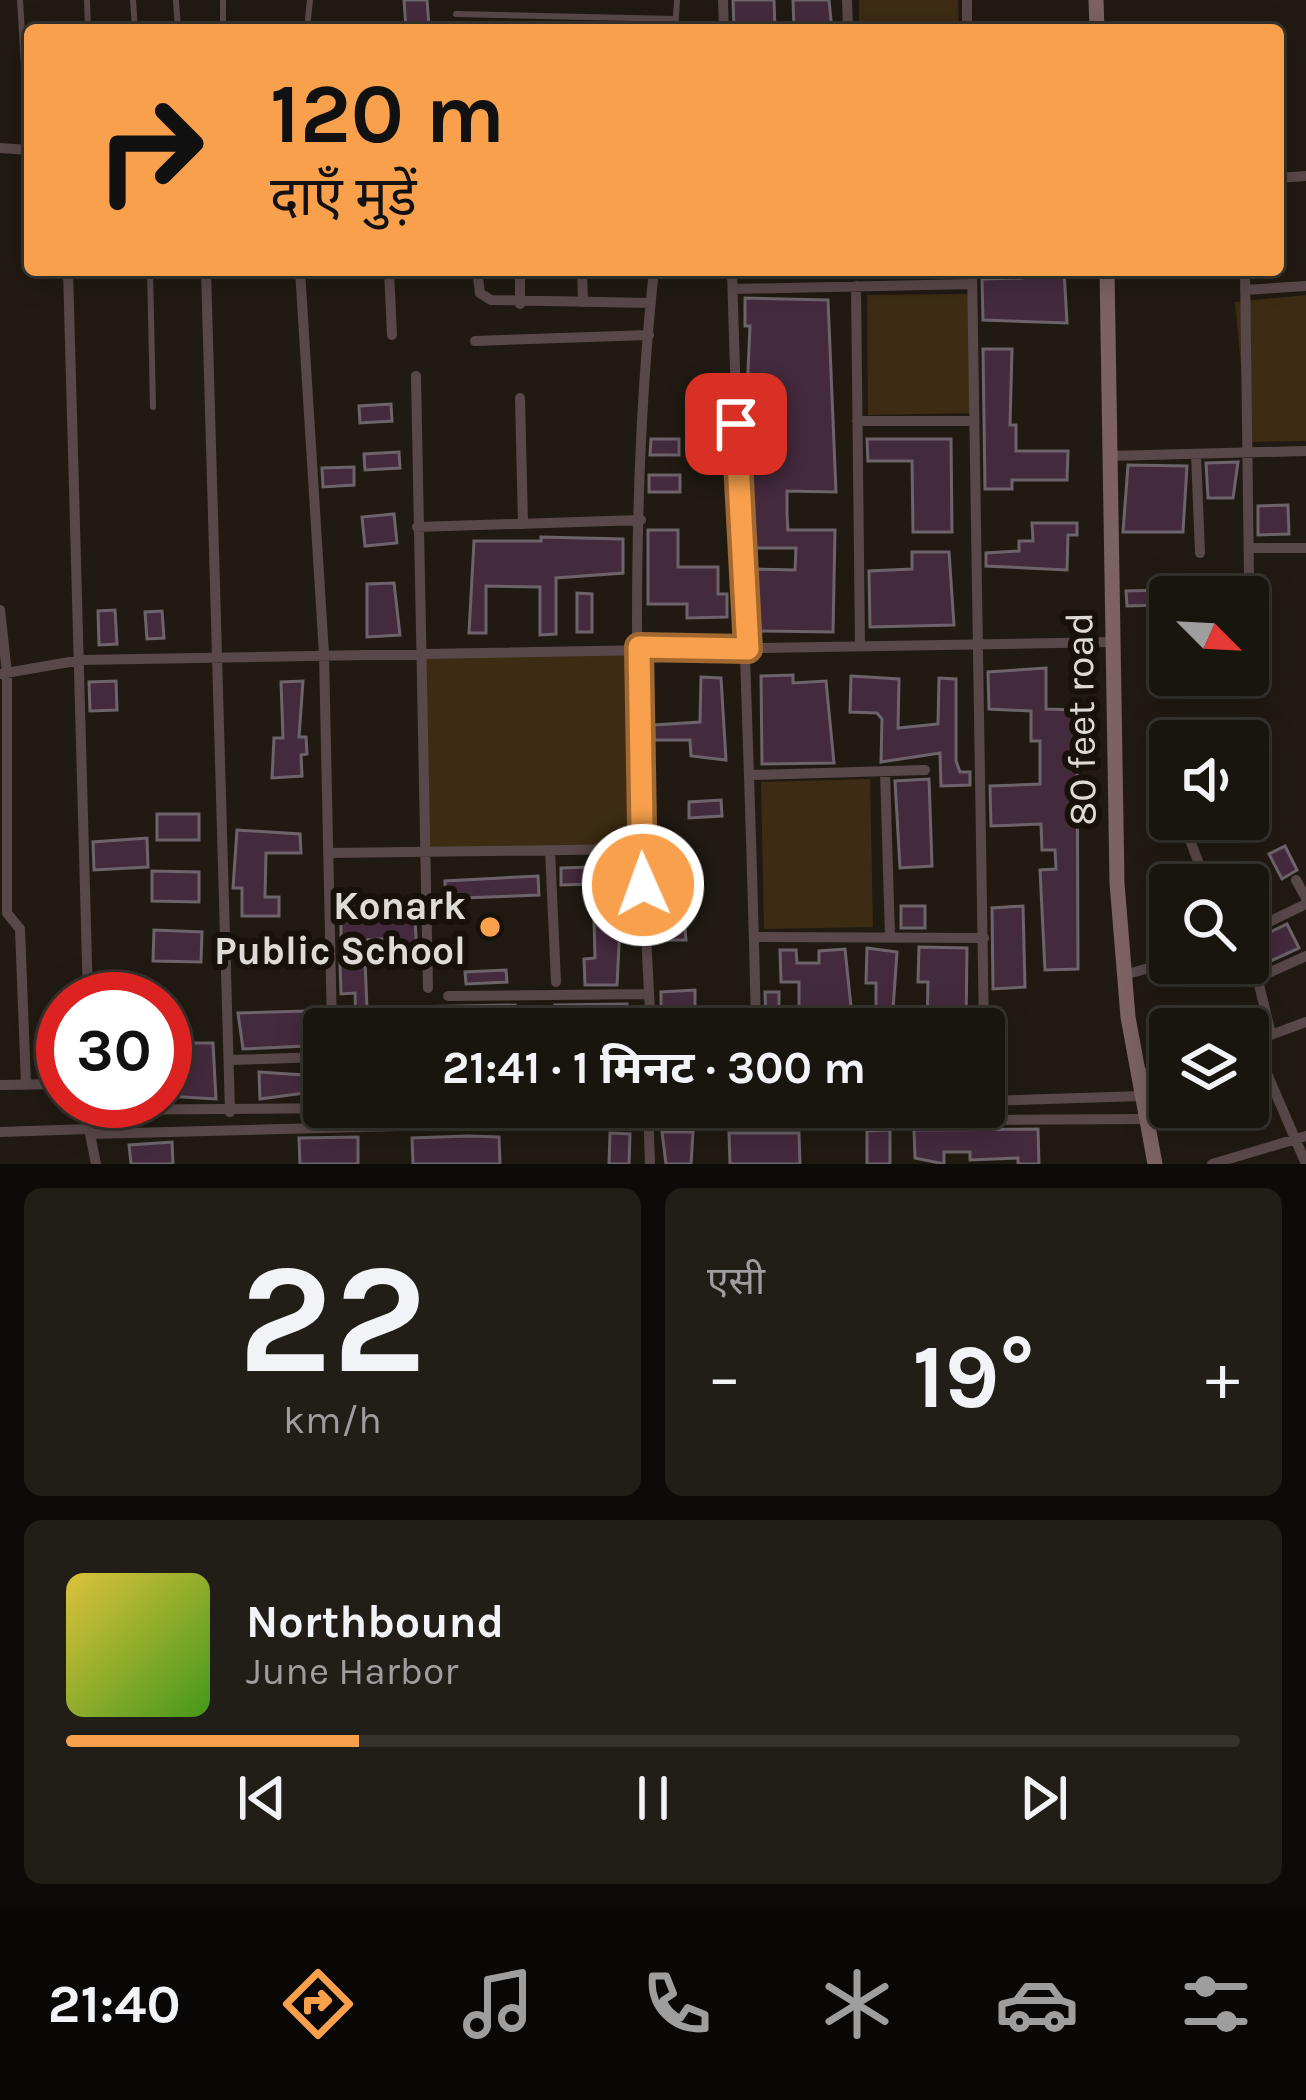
<!DOCTYPE html>
<html lang="hi">
<head>
<meta charset="utf-8">
<style>
	body { margin:0; font-family:Karla,"Noto Sans Devanagari",sans-serif; background:#211d17; color:#f1f3f6; height:100vh; display:flex; flex-direction:column; font-size:45px; white-space:nowrap }
	* { box-sizing:border-box; margin:0 }
	p { font-size:39px; color:#9f9e9e }
	.icon { flex:none; width:66px; height:66px; fill:none; stroke:currentColor; stroke-width:2; stroke-linecap:round; stroke-linejoin:round }
	.map { position:relative; height:1164px; overflow:hidden }
	.drawer { display:flex; flex-direction:column; gap:24px; padding:24px; background:#0d0b08; flex:1 }
	.drawer>* { flex:none }
	.hud { position:absolute; left:24px; top:24px; width:1260px; height:252px; border-radius:12px; box-shadow:0 6px 30px #0003,0 0 0 3px #36332e; background:#f9a04c; color:#111; overflow:hidden }
	.needle { width:78px; rotate:114deg }
	.buttons { position:absolute; left:1149px; top:576px; display:grid; gap:24px }
	.buttons a { display:grid; place-items:center; width:120px; height:120px; border-radius:12px; background:#18140e; box-shadow:0 6px 30px #0003,0 0 0 3px #36332e; font-size:60px }
	.speed { position:absolute; left:36px; top:972px; display:flex; gap:24px; font-size:60px; font-weight:700; text-align:center }
	.speed>* { display:grid; place-content:center; width:156px; height:156px; border-radius:50%; background:#18140e; box-shadow:0 6px 30px #0003,0 0 0 3px #36332e; line-height:1 }
	.speed .limit { border:18px solid #d22; background:#fff; color:#111 }
	.pin { position:absolute; display:grid; place-items:center; width:102px; height:102px; color:#fff; margin:-51px; border-radius:24px; box-shadow:0 6px 18px #0006 }
	.me { position:absolute; width:132px; margin:-66px; rotate:358deg; stroke-linejoin:round; filter:drop-shadow(0 0 9px #0008) }
	.turn { display:flex; align-items:center; gap:42px; height:252px; padding:0 48px; font-size:54px }
	.turn .icon { width:156px; height:156px; stroke-width:2.5 }
	.turn b { display:block; font-size:84px; line-height:102px }
	.big { font-size:90px; font-weight:700; line-height:1.1 }
	.drawer .card { flex:1; display:flex; flex-direction:column; justify-content:center; gap:18px; min-width:0; padding:0 42px; border-radius:18px; background:#211d17 }
	.drawer .dial { align-items:center; gap:0 }
	.dial b { font-size:156px; line-height:1 }
	.song { display:flex; align-items:center; gap:36px }
	.cover { width:144px; height:144px; border-radius:18px; background:linear-gradient(135deg,hsl(50 70% 55%),hsl(100 70% 35%)) }
	.played { height:12px; border-radius:6px; background:linear-gradient(90deg,#f9a04c 25%,#36332e 25%) }
	.keys { display:flex; justify-content:space-around; direction:ltr }
	.heat { display:flex; justify-content:space-between; align-items:center; font-size:66px; direction:ltr }
	.drawer .tiles { flex:1; display:grid; gap:24px; grid-template-columns:1fr 1fr }
	.card:last-child { grid-column:span 2 }
	.trip { position:absolute; left:303px; top:1008px; width:702px; height:120px; border-radius:12px; background:#18140e; box-shadow:0 6px 30px #0003,0 0 0 3px #36332e; font-weight:700; line-height:120px; text-align:center }
	.menu { display:flex; height:192px; justify-content:space-around; align-items:center; background:#0a0806; color:#9f9e9e }
	.menu .icon { width:84px; height:84px }
	.menu .selected { color:#f9a04c }
	.menu b { font-size:54px; color:#f1f3f6 }
	.map>svg:first-child { display:block }
</style>
</head>
<body>
<div class="map">
<svg width="1306" height="1164" viewBox="0 0 1306 1164">
	<rect width="100%" height="100%" fill="#201a12"/>
	<path fill="#3d2c13" d="M859,0h99l1,30h-100z
		M969,294l1,119 -102,2 -1,-120z
		M1306,295v146l-58,1 -13,-140z
		M639,647l2,202 -216,3 -5,-200z
		M870,779l3,148 -109,2 -3,-147z"/>
	<path fill="#442a3d" stroke="#6d636a" stroke-width="3" d="M404,0h23l2,26 -23,2z
		M733,0h41l1,30h-41z
		M793,0h36l3,30h-38z
		M1022,270h42l3,53 -84,-3 -1,-41 40,-1z
		M745,298l83,2 8,192 -49,-1v24l1,15h47l-2,102 -79,-1 -2,-62 43,1 1,-22h-45l-5,-133 4,-89h-5z
		M983,349h29l-2,76h6v26h52l-1,29h-55v9h-27z
		M391,404l1,17 -32,2 -1,-17z
		M651,439h28v16h-29z
		M867,439h84l1,93h-39l-1,-71h-44z
		M399,452l1,16 -35,2 -1,-16z
		M1238,462l-5,36h-25l-2,-35z
		M1128,465l59,1 -4,66h-60z
		M354,467v18l-31,2 -1,-19z
		M649,475h31v17h-31z
		M1288,505l1,29 -31,1v-29z
		M394,514l3,29 -32,3 -3,-29z
		M1032,523h45v12h-9l-1,35 -81,-4v-13l33,-2v-10h14z
		M648,530h30v37h40v27h9v23l-40,1v-14h-39z
		M541,537l82,2v34l-67,5v56l-16,1v-48l-54,-1v47h-17l5,-92h67z
		M912,552h37l5,73 -84,2 -1,-56 43,-2z
		M394,583l6,52 -33,2v-53z
		M1164,590l1,15 -38,1 -1,-15z
		M577,593l15,1v38h-15z
		M115,610l2,34 -18,1 -1,-34z
		M162,611l2,27 -17,1 -2,-27z
		M1046,668v41l31,1 1,259 -33,1 -5,-100 16,-1 -1,-19h-13l-1,-26 -50,2 -1,-40 50,-2v-43h-9v-30l-42,-2 -1,-37z
		M793,675v8l33,-2 8,82 -72,1 -1,-88z
		M851,676l48,3 -1,49 40,-4 1,-46 17,1v82l4,11h10v13l-29,1 -1,-33 -59,9 1,-43 -5,-6 -27,-1z
		M701,677l20,1 5,82 -35,-4 -1,-16h-36v-15l46,-3z
		M116,681l1,29 -27,1 -1,-29z
		M303,681l-4,56h7l1,17 -6,1 1,21 -30,2 2,-40h9l-2,-56z
		M929,779l3,87 -32,2 -5,-87z
		M721,800l1,16 -33,2v-16z
		M157,814h42v26h-42z
		M237,830l63,4 1,19h-35l-1,44h14v19h-37v-28h-9z
		M147,838l1,29 -54,3 -1,-28z
		M1285,846l12,24 -15,9 -13,-25z
		M623,866l-6,119h-32l-1,-26 11,-1 -2,-74 -32,1v-17z
		M152,871l47,1v30l-47,-1z
		M538,876l1,19 -77,3 1,13h-17l-1,-30z
		M414,903l3,50 -34,1 -1,-15 -41,2v-36z
		M658,906h25l3,34h-27z
		M901,906h24v22h-24z
		M1023,906l2,81 -32,2 -1,-81z
		M1287,924l12,24 -35,16 -6,-26z
		M154,930l48,2 -1,30 -48,-1z
		M919,947l48,1 -1,81 -39,-1 1,-46h-10z
		M867,948l30,4 -5,72h-16v-41h-10z
		M845,949l8,77 -54,3v-47h-18l-1,-32h16l1,13h22v-12z
		M365,961l2,47h19l1,21h-31l-1,-36 -14,1 -1,-32z
		M506,970l1,12 -41,2 -1,-12z
		M695,990v18l-8,1 1,20h-27v-37z
		M765,992h14v37h-13z
		M627,1004l1,25h-72l-1,-24z
		M515,1005l1,24h-109l-1,-22z
		M305,1011l1,35 -63,3 -5,-36z
		M165,1043h48l3,56 -50,-3z
		M259,1072l45,3 1,18 -45,6z
		M1038,1129l1,35h-21v-6l-48,2v-8h-26v12l-29,-6 -1,-28z
		M890,1130v34h-23v-33z
		M662,1132h31l-2,32h-25z
		M610,1133l20,1 -1,30h-20z
		M729,1133h70l1,31h-70z
		M468,1136l31,1 1,27h-87l-1,-26z
		M358,1137v27h-58l-1,-26z
		M172,1142l1,22h-42l-2,-19z"/>
	<g fill="none" stroke-linecap="round" stroke-linejoin="round">
		<path stroke="#594849" stroke-width="6" d="M20,0l9,150
			M87,0l1,30
			M133,0l2,30
			M176,0l2,30
			M223,0v30
			M456,14l219,5
			M308,19l2,-19
			M675,30l2,-30
			M150,270l3,137"/>
		<path stroke="#594849" stroke-width="10" d="M723,0l1,30
			M847,0l1,30
			M967,0v30
			M0,148l30,2
			M1278,178l28,-2
			M68,270l20,729
			M206,270l24,842
			M300,270l24,384 8,375
			M389,270l3,65
			M477,270l3,23 11,7 160,3
			M582,270l1,32
			M732,270c7,253 19,506 24,759
			M972,270l12,763
			M1245,270l5,384
			M856,286l4,359
			M733,289l239,-5
			M1245,290l61,-4
			M520,304v-34
			M475,341l174,-6
			M416,376l12,612
			M520,398l3,126
			M857,421h117
			M1196,454l4,99
			M1109,456l197,-5
			M417,527l224,-7
			M1249,548h57
			M0,610l7,63v240l13,16 6,156
			M0,674l81,-14 1031,-18
			M885,771l5,166
			M751,775l174,-5
			M1182,819l25,66
			M550,850l6,132
			M328,853l313,-4
			M1296,880l10,18
			M1248,932l58,-28
			M754,937l230,1
			M1248,939l23,95
			M1124,975l46,-13
			M1255,979l51,-23
			M448,996l201,-2
			M651,1029c-14,-251 -24,-509 3,-759
			M1268,1036l38,-14
			M1253,1041l53,123
			M229,1060l95,-3
			M1138,1075l32,-9
			M0,1085l63,-1
			M90,1101v9l408,-3
			M984,1101l158,-5
			M648,1107l2,57
			M0,1132l89,-3 7,35
			M91,1134l432,-11 622,-4
			M1212,1164l94,-28"/>
		<path stroke="#7c6263" stroke-width="15" d="M1096,0l1,30
			M1107,270l10,613 11,134 27,147"/>
	</g>
	<g fill="none" stroke-linecap="round" stroke-linejoin="round">
		<defs>
			<path id="route" d="M643,885l-4,-238 109,2 -12,-225"/>
		</defs>
		<use href="#route" stroke="#a26831" stroke-width="30"/>
		<use href="#route" stroke="#f9a04c" stroke-width="21"/>
	</g>
	<circle fill="#f9a04c" stroke="#17110a" stroke-width="4.5" cx="490" cy="927" r="12"/>
	<g text-anchor="middle" stroke-width="12" stroke-linejoin="round" paint-order="stroke">
		<g font-size="39" fill="#dedad5" stroke="#17110a">
			<text transform="translate(1080 719) rotate(-91)" y="14">80 feet road</text>
		</g>
		<g font-size="39" font-weight="bold" fill="#dedad5" stroke="#17110a" text-anchor="end">
			<text x="466" y="919">Konark<tspan x="466" dy="45">Public School</tspan></text>
		</g>
	</g>
</svg>
<div class="buttons">
<a><svg class="needle" viewBox="-14 -14 28 28"><path d="M0-13l5 13h-10z" fill="#e53935"/><path d="M0 13l5-13h-10z" fill="#9f9e9e"/></svg></a>
<a><svg class="icon" aria-label="sound" viewBox="0 0 24 24"><path d="M4 9h4l5-4v14l-5-4H4zM17 9q2 3 0 6"/></svg></a>
<a><svg class="icon" aria-label="search" viewBox="0 0 24 24"><circle cx="10" cy="10" r="6"/><path d="M15 15l6 6"/></svg></a>
<a><svg class="icon" aria-label="layers" viewBox="0 0 24 24"><path d="M12 4l9 5-9 5-9-5zM3 14l9 5 9-5"/></svg></a>
</div>
<div class="speed"><div class="limit">30</div></div>
<div class="pin" style="left:736px;top:424px;background:#d93025"><svg class="icon" aria-label="arrive" viewBox="0 0 24 24"><path d="M6 21V4h12l-3 4 3 4H6"/></svg></div>
<svg class="me" style="left:643px;top:885px" viewBox="-20 -20 40 40"><circle r="17" fill="#f9a04c" stroke="#fff" stroke-width="3"/><path d="M0-11L8 9 0 5-8 9z" fill="#fff"/></svg>
<div class="trip">21:41 · 1 मिनट · 300 m</div>
<div class="hud">
<div class="turn"><svg class="icon" aria-label="right" viewBox="0 0 24 24"><path d="M7 20v-9h11M14 6l5 5-5 5"/></svg><div><b>120 m</b>दाएँ मुड़ें</div></div>
</div>
</div>
<section class="drawer">
<div class="tiles">
<div class="card dial"><b>22</b><p>km/h</p></div>
<div class="card"><p>एसी</p>
<div class="heat"><a>−</a><b class="big">19°</b><a>+</a></div>
</div>
<div class="card">
<div class="song"><i class="cover"></i><div><b>Northbound</b><p>June Harbor</p></div></div>
<div class="played"></div>
<div class="keys"><svg class="icon" aria-label="previous" viewBox="0 0 24 24"><path d="M18 5L8 12l10 7zM5 5v14"/></svg><svg class="icon" aria-label="pause" viewBox="0 0 24 24"><path d="M8 5v14M16 5v14"/></svg><svg class="icon" aria-label="next" viewBox="0 0 24 24"><path d="M6 5l10 7-10 7zM19 5v14"/></svg></div>
</div>
</div>
</section>
<nav class="menu">
<b>21:40</b>
<svg class="icon selected" aria-label="directions" viewBox="0 0 24 24"><path d="M12 3l9 9-9 9-9-9zM9 14v-3h6M13 9l2 2-2 2"/></svg>
<svg class="icon" aria-label="music" viewBox="0 0 24 24"><path d="M9 18V5l10-2v13"/><circle cx="6" cy="18" r="3"/><circle cx="16" cy="16" r="3"/></svg>
<svg class="icon" aria-label="phone" viewBox="0 0 24 24"><path d="M5 4h4l2 5-3 2q2 4 5 5l2-3 5 2v4C11 20 4 13 5 4z"/></svg>
<svg class="icon" aria-label="climate" viewBox="0 0 24 24"><path d="M12 3v18M4 7l16 10M4 17L20 7"/></svg>
<svg class="icon" aria-label="car" viewBox="0 0 24 24"><path d="M5 17H2v-5l4-1 3-4h7l3 4 3 1v5h-3M9 17h6M6 11h13"/><circle cx="7" cy="17" r="2"/><circle cx="17" cy="17" r="2"/></svg>
<svg class="icon" aria-label="filters" viewBox="0 0 24 24"><path d="M4 7h16M4 17h16"/><circle cx="9" cy="7" r="2"/><circle cx="15" cy="17" r="2"/></svg>
</nav>
</body>
</html>
